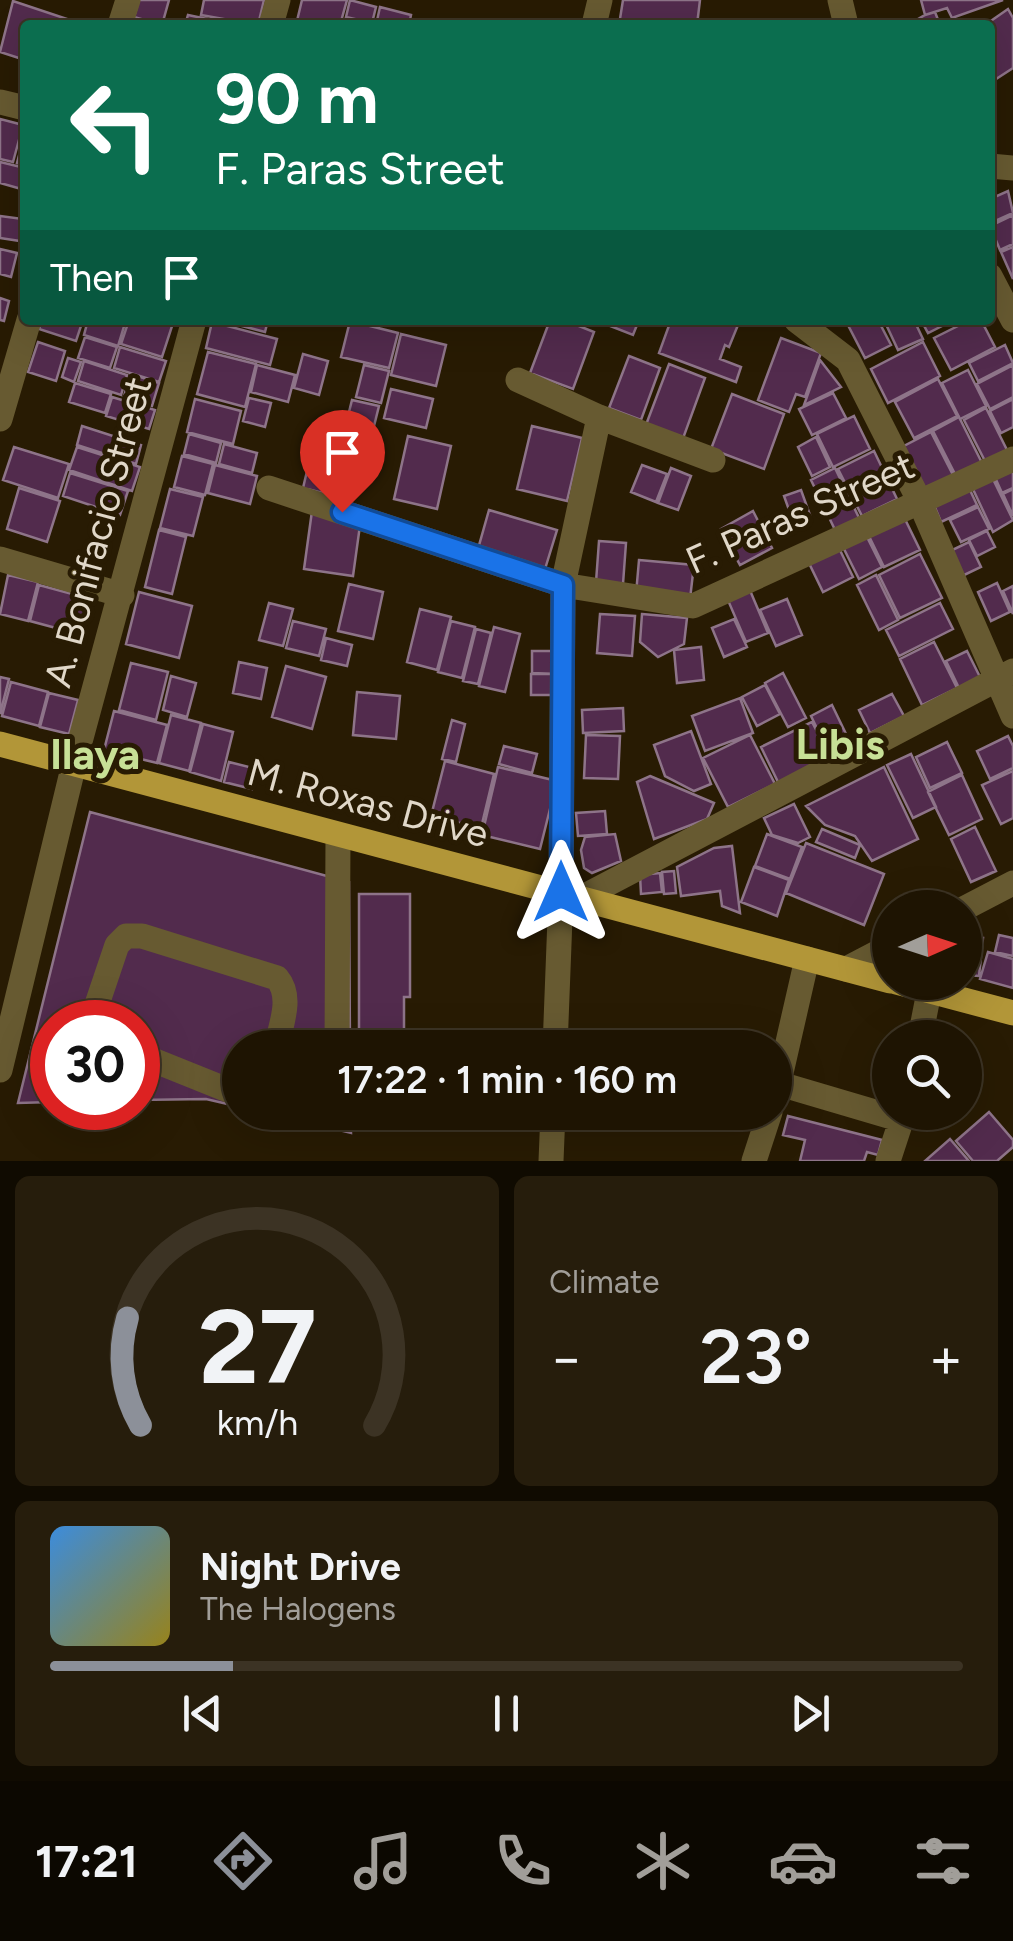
<!DOCTYPE html>
<html lang="en">
<head>
<meta charset="utf-8">
<style>
	body { margin:0; font-family:Figtree,sans-serif; background:#261d0c; color:#f1f3f6; height:100vh; display:flex; flex-direction:column; font-size:38px; white-space:nowrap }
	* { box-sizing:border-box; margin:0 }
	p { font-size:32px; color:#a19e99 }
	.icon { flex:none; width:55px; height:55px; fill:none; stroke:currentColor; stroke-width:2; stroke-linecap:round; stroke-linejoin:round }
	.map { position:relative; height:1161px; overflow:hidden }
	.drawer { display:flex; flex-direction:column; gap:15px; padding:15px; background:#100b01; flex:1 }
	.drawer>* { flex:none }
	.guide { position:absolute; left:20px; top:20px; width:975px; height:305px; border-radius:10px; box-shadow:0 10px 40px #0002,0 0 0 2px #3c3324; background:#0b6e4f; color:#fff; overflow:hidden }
	.needle { width:65px; rotate:87deg }
	.controls { position:absolute; left:872px; top:890px; display:grid; gap:20px }
	.controls a { display:grid; place-items:center; width:110px; height:110px; border-radius:50%; background:#1e1402; box-shadow:0 10px 40px #0002,0 0 0 2px #3c3324; font-size:50px }
	.speed { position:absolute; left:30px; top:1000px; display:flex; gap:20px; font-size:50px; font-weight:700; text-align:center }
	.speed>* { display:grid; place-content:center; width:130px; height:130px; border-radius:50%; background:#1e1402; box-shadow:0 10px 40px #0002,0 0 0 2px #3c3324; line-height:1 }
	.speed .limit { border:15px solid #d22; background:#fff; color:#111 }
	.pin { position:absolute; display:grid; place-items:center; width:85px; height:85px; color:#fff; margin:-102px -42px; border-radius:50% 50% 50% 0; rotate:-45deg; box-shadow:0 0 10px #0007 }
	.pin .icon { rotate:45deg }
	.me { position:absolute; width:110px; margin:-55px; rotate:0deg; stroke-linejoin:round; filter:drop-shadow(0 0 8px #0008) }
	.turn { display:flex; align-items:center; gap:35px; height:210px; padding:0 30px; font-size:45px }
	.turn .icon { width:130px; height:130px; stroke-width:2.5 }
	.turn b { display:block; font-size:70px; line-height:85px }
	.then { display:flex; align-items:center; height:95px; padding:0 30px; background:#0003; gap:20px; font-size:38px }
	.big { font-size:75px; font-weight:600; line-height:1.1 }
	.drawer .card { flex:1; display:flex; flex-direction:column; justify-content:center; gap:15px; min-width:0; padding:0 35px; border-radius:15px; background:#261d0c }
	.drawer .dial { align-items:center; gap:0 }
	.dial svg { height:260px; overflow:visible; fill:none; stroke:#3c3324; stroke-width:7; stroke-linecap:round; text-anchor:middle }
	.dial text { fill:#f1f3f6; stroke:none }
	.song { display:flex; align-items:center; gap:30px }
	.cover { width:120px; height:120px; border-radius:15px; background:linear-gradient(135deg,hsl(210 70% 55%),hsl(50 70% 35%)) }
	.played { height:10px; border-radius:5px; background:linear-gradient(90deg,#8c9099 20%,#3c3324 20%) }
	.keys { display:flex; justify-content:space-around; direction:ltr }
	.heat { display:flex; justify-content:space-between; align-items:center; font-size:55px; direction:ltr }
	.drawer .tiles { flex:1; display:grid; gap:15px; grid-template-columns:1fr 1fr }
	.card:last-child { grid-column:span 2 }
	.trip { position:absolute; left:222px; top:1030px; width:570px; height:100px; border-radius:50px; background:#1e1402; box-shadow:0 10px 40px #0002,0 0 0 2px #3c3324; font-weight:600; line-height:100px; text-align:center }
	.dock { display:flex; height:160px; justify-content:space-around; align-items:center; background:#0c0801; color:#a19e99 }
	.dock .icon { width:70px; height:70px }
	.dock .on { color:#8c9099 }
	.dock b { font-size:45px; color:#f1f3f6 }
	.map>svg:first-child { display:block }
</style>
</head>
<body>
<div class="map">
<svg width="1013" height="1161" viewBox="0 0 1013 1161">
	<rect width="100%" height="100%" fill="#281b03"/>
	<path fill="#522b4d" stroke="#8e7489" stroke-width="2.5" d="M139,0h30l-7,25 -28,-8z
		M204,0h60l-6,25 -57,-10z
		M302,0h45l-7,25h-44z
		M350,0l26,7 -4,16 -26,-6z
		M623,0h77l-3,25h-78z
		M921,0h82l-51,18 -5,-10 -22,7z
		M13,1l66,22 -1,2h-53v35l-25,-8z
		M380,7l31,8 -2,10h-33z
		M1008,9l5,9v50l-23,15v-58h-5z
		M935,12l5,13h-32l17,-10z
		M188,15l48,10h-51z
		M0,119l23,6 -10,37 -13,-3z
		M25,132v33l-8,-2z
		M0,162l25,6v22l-25,-7z
		M1008,191l5,22 -20,9 -3,-23z
		M1013,215v29l-13,6 -10,-24z
		M0,216l23,3 -3,22 -20,-3z
		M1013,247v32l-12,-27z
		M0,249l17,4 -6,24 -11,-3z
		M0,298l9,3 -5,20 -4,-1z
		M42,320h41l-7,21 -37,-12z
		M88,320l37,3 -7,23 -34,-11z
		M129,320h45l-12,37 -41,-13z
		M219,320h49l-3,12z
		M550,320h14l30,12 -21,57 -43,-16z
		M595,320h44l-6,15z
		M671,320h55l12,5 -9,22 -4,-2 -5,14 21,8 -5,15 -77,-29z
		M863,320h15l13,25 -26,13 -16,-31z
		M884,320h30l9,19 -25,11z
		M921,320h33l-26,13z
		M970,320h11l14,27 -44,23 -17,-32z
		M350,321l48,12 -9,35 -48,-11z
		M212,322l65,17 -7,26 -64,-17z
		M401,334l45,11 -10,41 -45,-11z
		M85,337l32,10 -7,21 -32,-10z
		M781,338l40,15 -16,44 -9,-3 -7,18 -31,-12z
		M38,342l27,9 -9,30 -28,-9z
		M923,342l17,34 -52,27 -17,-34z
		M1005,345l8,18 -35,18 -9,-18z
		M120,347l46,14 -7,21 -45,-14z
		M208,352l48,12 -11,43 -48,-13z
		M303,354l25,7 -9,34 -25,-7z
		M629,356l31,12 -19,52 -32,-12z
		M68,358l13,4 -7,20 -12,-5z
		M820,360l21,27 -37,18z
		M84,361l43,14 -6,20 -43,-14z
		M669,364l36,14 -24,66 -37,-14z
		M257,365l38,10 -7,27 -37,-10z
		M364,365l25,6 -8,32 -25,-6z
		M1013,365v32l-23,12 -13,-25z
		M968,370l18,36 -26,13 -18,-36z
		M131,374l28,9 -7,23 -28,-10z
		M938,379l19,37 -43,22 -19,-36z
		M75,383l36,11 -6,19 -36,-11z
		M391,389l42,10 -7,29 -42,-10z
		M833,393l13,25 -34,17 -13,-26z
		M732,394l52,20 -20,55 -53,-20z
		M112,397l43,13 -6,19 -43,-13z
		M249,398l22,5 -6,24 -22,-6z
		M195,399l46,12 -8,33 -46,-12z
		M1013,399v28l-12,6 -11,-22z
		M352,400l27,6 -7,28 -27,-6z
		M986,408l21,42 -22,11 -21,-41z
		M854,416l16,33 -37,18 -16,-33z
		M959,417l23,46 -26,13 -23,-45z
		M82,426l59,19 -5,19 -59,-19z
		M532,426l50,12 -15,63 -50,-12z
		M317,429l44,11 -14,59 -44,-11z
		M931,432l23,45 -31,15 -23,-44z
		M189,434l32,9 -5,20 -32,-9z
		M408,436l43,10 -14,63 -43,-10z
		M816,437l14,30 -18,9 -14,-29z
		M224,444l33,9 -5,20 -33,-9z
		M14,447l55,17 -11,34 -55,-18z
		M77,447l63,20 -8,24 -63,-21z
		M874,451l23,48 -35,17 -24,-47z
		M182,456l31,8 -8,31 -31,-8z
		M1013,464v24l-11,5 -9,-20z
		M215,465l42,11 -7,28 -42,-11z
		M642,465l25,9 -11,28 -25,-10z
		M671,468l20,8 -13,34 -20,-7z
		M835,468l26,54 -24,12 -26,-54z
		M70,473l58,18 -8,24 -57,-19z
		M992,477l21,43 -20,12 -21,-45z
		M19,488l41,13 -13,41 -40,-13z
		M969,488l8,17 -36,17 -7,-17z
		M170,489l33,8 -10,39 -33,-8z
		M1013,489v27l-10,-22z
		M801,490l9,25 -17,6 -9,-25z
		M978,507l11,22 -28,13 -11,-22z
		M489,510l68,20 -12,39 -67,-20z
		M312,511l49,7 -8,58 -49,-7z
		M753,511l19,37 -32,17 -19,-36z
		M902,513l18,37 -36,17 -18,-37z
		M159,530l27,7 -14,57 -27,-7z
		M864,531l18,36 -23,12 -18,-36z
		M987,531l8,16 -18,9 -8,-16z
		M599,541l27,2 -3,41 -27,-2z
		M969,542l12,25 -19,9 -12,-25z
		M837,544l16,33 -30,15 -16,-33z
		M920,554l22,44 -42,20 -21,-43z
		M639,560l55,5 -4,34 -54,-5z
		M8,575l30,7 -10,39 -28,-7z
		M876,575l22,45 -19,10 -22,-45z
		M997,583l13,29 -19,9 -13,-29z
		M349,584l34,8 -10,47 -35,-8z
		M39,585l37,10 -9,36 -37,-10z
		M1013,586v28l-10,-23z
		M749,588l19,45 -22,9 -19,-44z
		M139,592l53,14 -13,52 -53,-14z
		M79,594l13,3 -9,36 -13,-4z
		M787,599l15,36 -26,11 -16,-36z
		M269,603l24,6 -10,37 -24,-6z
		M940,603l13,26 -54,27 -13,-26z
		M420,609l31,8 -14,53 -30,-8z
		M600,614l35,2 -3,40 -35,-3z
		M642,614l45,4 -3,26 -26,13 -18,-15z
		M734,619l13,28 -23,10 -12,-29z
		M293,621l33,8 -7,27 -33,-8z
		M451,621l24,6 -13,51 -24,-6z
		M494,627l26,7 -15,58 -26,-6z
		M476,629l15,4 -13,51 -15,-3z
		M326,638l26,7 -5,21 -26,-6z
		M934,642l23,46 -35,17 -22,-46z
		M701,647l3,33 -27,3 -3,-33z
		M532,651h26v23l-26,-1z
		M967,651l13,26 -21,11 -13,-27z
		M239,662l28,6 -6,31 -28,-6z
		M131,663l37,9 -12,48 -37,-10z
		M286,666l40,11 -14,52 -40,-12z
		M783,673l23,45 -18,9 -23,-44z
		M531,674h21v21h-21z
		M171,676l25,7 -9,34 -24,-7z
		M0,677l9,2 -9,35z
		M11,682l37,10 -9,34 -37,-10z
		M765,685l15,29 -23,12 -15,-29z
		M357,692l43,4 -4,43 -43,-4z
		M49,693l29,7 -9,34 -29,-7z
		M892,694l12,22 -34,17 -11,-23z
		M740,698l13,35 -48,18 -13,-35z
		M832,705l15,31 -21,11 -15,-31z
		M623,708l1,23 -41,2 -1,-23z
		M114,711l53,14 -10,38 -53,-13z
		M171,715l30,8 -12,48 -30,-8z
		M452,720l13,4 -9,38 -14,-3z
		M812,722l19,36 -52,26 -18,-37z
		M203,724l30,8 -12,49 -31,-9z
		M691,731l20,53 -17,7 -29,-15 -11,-31z
		M586,735l34,1 -2,43 -34,-1z
		M750,735l25,49 -47,23 -25,-49z
		M1008,736l5,10v22l-23,11 -13,-28z
		M947,742l15,31 -32,15 -14,-31z
		M504,746l33,8 -5,19 -33,-9z
		M911,754l25,53 -23,11 -26,-53z
		M445,761l49,13 -13,54 -50,-12z
		M229,762l28,7 -5,20 -28,-7z
		M498,767l59,14 -17,68 -58,-14z
		M884,767l34,72 -46,22 -17,-25 -30,-11 -19,-19z
		M1013,771v47l-12,6 -19,-39z
		M962,775l20,44 -33,16 -21,-43z
		M650,776l64,27 -7,16 -53,20 -17,-57z
		M794,804l16,33 -12,6 -26,-8 -8,-17z
		M605,811l2,23 -29,2 -2,-23z
		M90,812l259,70 1,166h-110v59l-34,-8 -68,1v-78h-86v80l-34,1z
		M975,827l21,44 -25,11 -20,-43z
		M822,829l38,16 -5,13 -39,-16z
		M615,834l6,27 -29,12 -8,-5 -3,-18 4,-13z
		M767,834l35,13 -12,32 -35,-13z
		M806,843l78,31 -20,51 -78,-32z
		M732,846l8,67 -18,-7 -2,-15 -39,5 -4,-29 37,-19z
		M754,867l35,13 -12,36 -36,-14z
		M674,871l2,22 -12,1 -2,-22z
		M660,873l2,19 -21,2 -1,-19z
		M359,894h51v103h-6v51h-45z
		M999,935l14,3v18l-18,-4z
		M965,937l18,1 -4,38 -14,-1z
		M988,952l25,7v29l-33,-9z
		M264,1112h86l1,21z
		M989,1112l24,28v7l-16,14h-24l-17,-20z
		M788,1116l94,24 -4,15 -11,-3 -3,9h-64l5,-21 -22,-5z
		M950,1139l19,22h-44z"/>
	<g fill="none" stroke-linecap="round" stroke-linejoin="round">
		<path stroke="#675a31" stroke-width="25" d="M840,0l6,25
			M120,25l8,-25
			M271,25l7,-25
			M594,25l6,-25
			M0,102l25,6
			M990,166l23,2
			M990,276l23,44
			M796,320l52,40 71,140 94,216
			M518,380l81,37 114,43
			M0,419l29,-99
			M269,488l294,97 130,21 320,-147
			M0,559l122,36
			M579,899l434,-228
			M965,908l48,-25
			M846,969l44,-23
			M91,1022l26,-77 9,-9h16l135,42c16,19 4,46 -1,70
			M920,1038l9,-46
			M337,1048l1,-213
			M555,1048l6,-156 2,-307 36,-168
			M138,1054l102,41
			M0,1070l74,-306 120,-444
			M780,1084l122,36
			M775,1099l32,-140
			M300,1112h14
			M551,1161l2,-49
			M754,1161l16,-49
			M888,1161l16,-49"/>
		<path stroke="#b29638" stroke-width="25" d="M0,744l890,237
			M896,982l117,31"/>
	</g>
	<g fill="none" stroke-linecap="round" stroke-linejoin="round">
		<defs>
			<path id="route" d="M342,512l221,73 -2,307"/>
		</defs>
		<use href="#route" stroke="#114b97" stroke-width="25"/>
		<use href="#route" stroke="#1a73e8" stroke-width="18"/>
	</g>
	<g text-anchor="middle" stroke-width="10" stroke-linejoin="round" paint-order="stroke">
		<g font-size="38" fill="#e1d8c9" stroke="#281b03">
			<text transform="translate(800 513) rotate(-24)" y="13">F. Paras Street</text>
			<text transform="translate(98 532) rotate(-75)" y="13">A. Bonifacio Street</text>
			<text transform="translate(368 803) rotate(15)" y="13">M. Roxas Drive</text>
		</g>
		<g font-size="42" font-weight="bold" fill="#c7e096" stroke="#281b03">
			<text x="840" y="759">Libis</text>
			<text x="95" y="769">Ilaya</text>
		</g>
	</g>
</svg>
<div class="controls">
<a><svg class="needle" viewBox="-14 -14 28 28"><path d="M0-13l5 13h-10z" fill="#e53935"/><path d="M0 13l5-13h-10z" fill="#a19e99"/></svg></a>
<a><svg class="icon" aria-label="search" viewBox="0 0 24 24"><circle cx="10" cy="10" r="6"/><path d="M15 15l6 6"/></svg></a>
</div>
<div class="speed"><div class="limit">30</div></div>
<div class="pin" style="left:342px;top:512px;background:#d93025"><svg class="icon" aria-label="arrive" viewBox="0 0 24 24"><path d="M6 21V4h12l-3 4 3 4H6"/></svg></div>
<svg class="me" style="left:561px;top:892px" viewBox="-20 -20 40 40"><path d="M0-17L14 15 0 8-14 15z" fill="#1a73e8" stroke="#fff" stroke-width="4"/></svg>
<div class="trip">17:22 · 1 min · 160 m</div>
<div class="guide">
<div class="turn"><svg class="icon" aria-label="left" viewBox="0 0 24 24"><path d="M17 20v-9H6M10 6l-5 5 5 5"/></svg><div><b>90 m</b>F. Paras Street</div></div>
<div class="then">Then<svg class="icon" aria-label="arrive" viewBox="0 0 24 24"><path d="M6 21V4h12l-3 4 3 4H6"/></svg></div>
</div>
</div>
<section class="drawer">
<div class="tiles">
<div class="card dial"><svg viewBox="0 0 100 80">
<path d="M14 69A42 42 0 1 1 86 69"/>
<path d="M14 69A42 42 0 0 1 10 36" stroke="#8c9099"/>
<text x="50" y="56" font-size="32" font-weight="700">27</text>
<text x="50" y="72" font-size="11">km/h</text>
</svg></div>
<div class="card"><p>Climate</p>
<div class="heat"><a>−</a><b class="big">23°</b><a>+</a></div>
</div>
<div class="card">
<div class="song"><i class="cover"></i><div><b>Night Drive</b><p>The Halogens</p></div></div>
<div class="played"></div>
<div class="keys"><svg class="icon" aria-label="previous" viewBox="0 0 24 24"><path d="M18 5L8 12l10 7zM5 5v14"/></svg><svg class="icon" aria-label="pause" viewBox="0 0 24 24"><path d="M8 5v14M16 5v14"/></svg><svg class="icon" aria-label="next" viewBox="0 0 24 24"><path d="M6 5l10 7-10 7zM19 5v14"/></svg></div>
</div>
</div>
</section>
<nav class="dock">
<b>17:21</b>
<svg class="icon on" aria-label="directions" viewBox="0 0 24 24"><path d="M12 3l9 9-9 9-9-9zM9 14v-3h6M13 9l2 2-2 2"/></svg>
<svg class="icon" aria-label="music" viewBox="0 0 24 24"><path d="M9 18V5l10-2v13"/><circle cx="6" cy="18" r="3"/><circle cx="16" cy="16" r="3"/></svg>
<svg class="icon" aria-label="phone" viewBox="0 0 24 24"><path d="M5 4h4l2 5-3 2q2 4 5 5l2-3 5 2v4C11 20 4 13 5 4z"/></svg>
<svg class="icon" aria-label="climate" viewBox="0 0 24 24"><path d="M12 3v18M4 7l16 10M4 17L20 7"/></svg>
<svg class="icon" aria-label="car" viewBox="0 0 24 24"><path d="M5 17H2v-5l4-1 3-4h7l3 4 3 1v5h-3M9 17h6M6 11h13"/><circle cx="7" cy="17" r="2"/><circle cx="17" cy="17" r="2"/></svg>
<svg class="icon" aria-label="filters" viewBox="0 0 24 24"><path d="M4 7h16M4 17h16"/><circle cx="9" cy="7" r="2"/><circle cx="15" cy="17" r="2"/></svg>
</nav>
</body>
</html>
